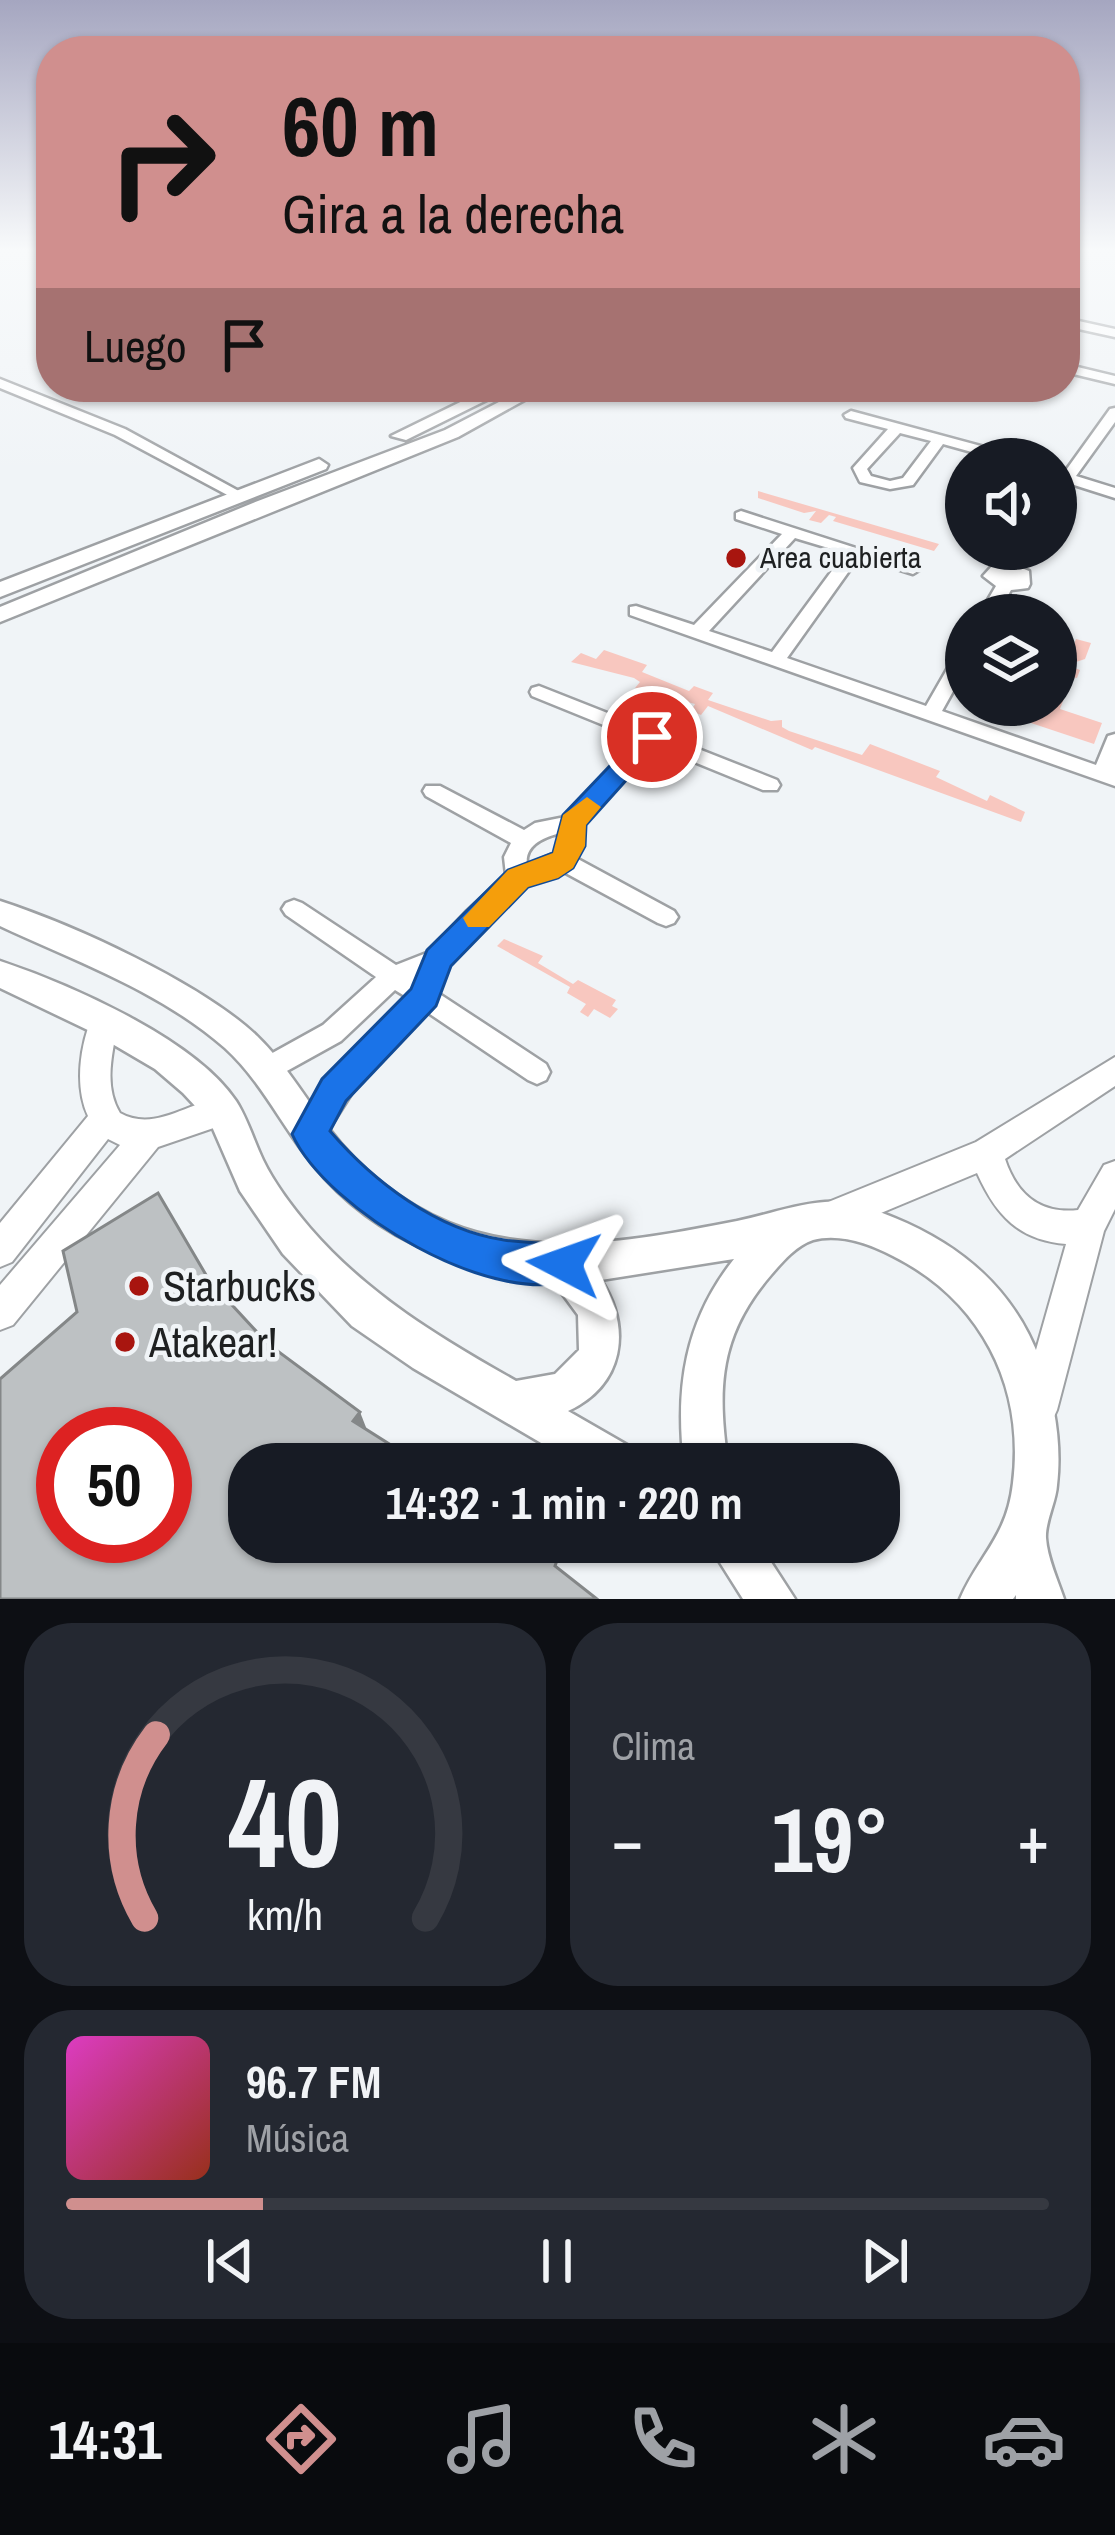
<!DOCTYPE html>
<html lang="es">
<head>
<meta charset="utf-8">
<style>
	body { margin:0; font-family:"Archivo Narrow",sans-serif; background:#242831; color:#f1f3f6; height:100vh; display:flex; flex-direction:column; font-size:45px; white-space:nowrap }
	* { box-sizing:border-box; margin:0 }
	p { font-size:39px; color:#9ea1a6 }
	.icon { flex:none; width:66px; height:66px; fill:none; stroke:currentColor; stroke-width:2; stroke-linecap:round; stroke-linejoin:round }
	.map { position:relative; height:1599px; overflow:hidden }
	.sheet { display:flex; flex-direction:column; gap:24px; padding:24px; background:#0d0f14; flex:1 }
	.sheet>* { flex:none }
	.hud { position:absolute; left:36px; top:36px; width:1044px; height:366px; border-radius:48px; box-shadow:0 3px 9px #0004; background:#d08f8e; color:#111; overflow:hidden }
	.tools { position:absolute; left:945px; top:438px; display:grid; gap:24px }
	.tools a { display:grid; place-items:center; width:132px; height:132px; border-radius:50%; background:#171b24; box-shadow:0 3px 9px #0004; font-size:60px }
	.speed { position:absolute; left:36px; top:1407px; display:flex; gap:24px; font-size:60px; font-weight:700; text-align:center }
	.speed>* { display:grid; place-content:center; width:156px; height:156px; border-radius:50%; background:#171b24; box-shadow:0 3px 9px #0004; line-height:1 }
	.speed .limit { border:18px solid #d22; background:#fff; color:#111 }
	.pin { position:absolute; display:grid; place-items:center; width:102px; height:102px; color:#fff; margin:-51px; border:6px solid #fff; border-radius:50%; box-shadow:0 3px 12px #0007 }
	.me { position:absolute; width:132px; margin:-66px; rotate:274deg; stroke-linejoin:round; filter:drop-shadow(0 0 9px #0008) }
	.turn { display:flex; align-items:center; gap:42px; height:252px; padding:0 48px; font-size:54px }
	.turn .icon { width:156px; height:156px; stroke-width:2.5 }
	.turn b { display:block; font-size:84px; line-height:102px }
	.then { display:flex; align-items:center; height:114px; padding:0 48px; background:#0003; gap:24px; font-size:45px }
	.big { font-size:90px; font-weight:800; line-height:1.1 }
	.sheet .tile { flex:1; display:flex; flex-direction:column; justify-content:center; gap:18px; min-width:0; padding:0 42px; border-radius:48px; background:#242831 }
	.sheet .dial { align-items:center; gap:0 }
	.dial svg { height:312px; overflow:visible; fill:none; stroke:#363941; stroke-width:7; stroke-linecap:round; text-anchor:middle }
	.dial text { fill:#f1f3f6; stroke:none }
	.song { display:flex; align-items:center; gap:36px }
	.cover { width:144px; height:144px; border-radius:18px; background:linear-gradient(135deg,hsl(310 70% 55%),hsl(10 70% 35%)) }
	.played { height:12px; border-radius:6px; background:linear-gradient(90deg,#d08f8e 20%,#363941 20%) }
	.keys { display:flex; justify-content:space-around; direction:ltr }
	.heat { display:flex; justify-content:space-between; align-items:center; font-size:66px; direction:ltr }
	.sheet .tiles { flex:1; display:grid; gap:24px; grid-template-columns:1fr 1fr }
	.tile:last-child { grid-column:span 2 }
	.trip { position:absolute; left:228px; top:1443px; width:672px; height:120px; border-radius:48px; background:#171b24; box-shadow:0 3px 9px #0004; font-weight:800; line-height:120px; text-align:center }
	.tabs { display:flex; height:192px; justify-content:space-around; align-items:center; background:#090b0e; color:#9ea1a6 }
	.tabs .icon { width:84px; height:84px }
	.tabs .active { color:#d08f8e }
	.tabs b { font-size:54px; color:#f1f3f6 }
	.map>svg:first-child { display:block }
</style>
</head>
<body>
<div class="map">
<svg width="1115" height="1599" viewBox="0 0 1115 1599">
	<rect width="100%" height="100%" fill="#f0f4f7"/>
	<path fill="#f8c7bf" d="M758,491l181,53 -5,7 -101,-30 3,-4 -7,-2 -8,8 -12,-3 7,-9 -12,2 -46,-15z
		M1076,639l15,4 -6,16 -12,4 -1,4 8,3 -3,8 -5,-1 -12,32 42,14 -8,21 -75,-25 7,-14h30v-62l2,-3 16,4z
		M604,650l43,15 -5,7 47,19 5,-5 19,7 -5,7 63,21 11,-1v7l7,4 73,24 8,-11 70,27 -4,6 51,24 3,-6 35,17 -4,10 -206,-75 -3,3 -104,-44 -7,9 -10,-4 4,-7 -60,-16 5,-6 -6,-4 -63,-16 10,-9 15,6z
		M504,939l39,17 -5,7 35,21 5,-4 38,20 -4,6 6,3 -8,9 -16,-9 -6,8 -8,-5 6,-8 -19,-11 3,-6 -73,-41z"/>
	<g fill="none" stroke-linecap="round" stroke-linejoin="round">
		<defs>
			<path id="minor" d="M1065,249h10l-10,7z
				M1065,318l50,11v8l-50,-11z
				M1065,364l50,12v8l-50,-12z
				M0,379l125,50 121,66 -13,3 -118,-63 -115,-47z
				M950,387h48l-22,9z
				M1115,408v14l-39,54 39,12v10l-44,-14 -10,13 -5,2v-28l8,2 46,-64z
				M851,411l167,45 2,3h-23l-54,-15 -30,41 -23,4 -30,-7 -7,-14 35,-39 -42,-11 -2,-3zM900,433l31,8 -28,37 -13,3 -19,-5 -4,-7z
				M741,511l180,58 -8,5 -54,-17 -72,101 139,48 31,-54 9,-6v22l-24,43 154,54 12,-29 7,-2v52l-485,-171v-8l6,-1 58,19 88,-91 -46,-15v-6zM795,538l50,15 -73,99 -63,-21z
				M1012,564l17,7 1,13 -2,4 -17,2 -14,25h-18l17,-29 -13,-10 10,-11z
				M539,686l238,94 3,5 -3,5h-14l-108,-44 -72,79v15l-7,18 98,53 4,6 -4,6 -8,3 -8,-3 -96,-52 -38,15 -29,26 -48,53 -9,28 108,71 4,8 -4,8 -9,4 -9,-4 -101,-68 -72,76 -35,55 -10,4 -10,-4 -4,-9 27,-46 85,-90 -13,-8 -54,51 -65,36 -9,4 -9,-4 -4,-8 4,-8 65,-36 53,-48 -90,-62 -4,-6 4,-6 8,-3 8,3 94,62 33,-13 38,-41 39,-36 -2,-18 7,-14 -85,-47 -3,-5 3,-5h14l84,44 11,-7 30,-6 73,-78 -106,-43 -2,-4 2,-4zM561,833l-6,20 -28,12c-3,-20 17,-28 34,-32z"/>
			<path id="tertiary" d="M104,1010l10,3 4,9c-5,30 -15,63 2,91 41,23 81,-24 114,-12l4,10 -4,10 -76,26 -145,178 -13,5v-45l120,-140 -12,-6 -96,123 -12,5v-44l88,-107c-14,-30 -8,-73 6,-103z
				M1115,1057v29l-110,73c12,36 35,55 73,51l26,-45 11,-4v48l-11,22 -47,179 -6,13 -13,6 -13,-6 -6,-13 47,-166c-48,-4 -70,-29 -89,-71l-144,60 -12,-4 -5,-12 5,-12 155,-63z"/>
			<path id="secondary" d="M491,387h22l-107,53 -15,-4z
				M528,387h20l-90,50 -458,185v-15l253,-104 192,-73z
				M319,459l9,6 -2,4 -326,128v-15z
				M0,901c74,24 201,82 257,135 28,27 48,62 72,93 30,40 74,75 120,94 90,37 196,16 288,-2 29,-6 59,-17 88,-19 25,-2 48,7 70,16 68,28 119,72 145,142 14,40 22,82 17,125 -1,17 -12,37 -11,53 1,19 12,43 18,61h-48v-4l-3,4h-53c19,-44 47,-62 53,-116 12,-97 -32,-183 -120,-227 -23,-12 -53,-23 -80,-16 -16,5 -31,22 -42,35 -52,60 -54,113 -43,189h-44c-9,-77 1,-143 50,-205l-133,21c31,49 23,105 -33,131l66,38 7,15h-64l-164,-96 -61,-42 -69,-72 -43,-63 -30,-69 -27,-29 -28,-24 -63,-37 -92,-44v-27c69,23 195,78 236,140 11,17 18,40 27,59 11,23 30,48 47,68 58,67 130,110 206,153l39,-7 24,-24 -1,-35 -25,-34c-99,-9 -191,-47 -251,-131 -25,-34 -45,-73 -77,-102 -65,-57 -148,-86 -225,-122z
				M707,1542h51l37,57h-52z"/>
		</defs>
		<use href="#minor" stroke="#9ea1a4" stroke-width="5"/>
		<use href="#tertiary" stroke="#9ea1a4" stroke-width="4"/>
		<use href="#secondary" stroke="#9ea1a4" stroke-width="5"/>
		<use href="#minor" fill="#fff" fill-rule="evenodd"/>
		<use href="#tertiary" fill="#fff" fill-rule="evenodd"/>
		<use href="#secondary" fill="#fff" fill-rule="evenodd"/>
	</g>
	<path fill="#848788" d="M360,1412l9,23 -16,-14z"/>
	<path fill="#bdc1c3" stroke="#848788" stroke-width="3" fill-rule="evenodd" d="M158,1193l51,87 59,64 92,68 -7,9 68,43h-172v78h295l16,10 -5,14 42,33h-597v-220l77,-67 -14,-61zM63,1434h102v102h-102z"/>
	<linearGradient id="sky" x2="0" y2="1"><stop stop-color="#a5a6c0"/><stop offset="0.53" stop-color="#f8fafb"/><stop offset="1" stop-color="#f8fafb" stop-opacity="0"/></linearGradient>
	<rect width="1115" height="473" fill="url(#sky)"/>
	<path fill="#1a73e8" stroke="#114b97" stroke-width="3" d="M652,729l13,8 -79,88 -1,21 -12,22 -15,10 -30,9 -77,79 -15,40 -90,95 -16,30c43,50 106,99 174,109 25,4 50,1 74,10l6,14 -6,14c-81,34 -252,-68 -286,-144l30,-55 89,-90 16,-39 81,-80 45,-17 10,-38 80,-84z"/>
	<path fill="#f59e0b" d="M587,797l14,10 -15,18 -1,21 -12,22 -15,10 -30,9 -39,40h-21l-5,-9 45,-48 45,-17 10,-38z"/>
	<g fill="#a8150f" stroke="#f0f4f7" stroke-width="4.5">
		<circle cx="736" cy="558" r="12"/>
		<circle cx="139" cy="1286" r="12"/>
		<circle cx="125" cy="1342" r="12"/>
	</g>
	<g text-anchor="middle" stroke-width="9" stroke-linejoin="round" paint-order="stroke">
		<g font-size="30" fill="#1e2021" stroke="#f0f4f7" text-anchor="start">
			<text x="760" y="568">Area cuabierta</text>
		</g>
		<g font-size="42" fill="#1e2021" stroke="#f0f4f7" text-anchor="start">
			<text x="163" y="1301">Starbucks</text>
			<text x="149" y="1357">Atakear!</text>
		</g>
	</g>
</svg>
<div class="tools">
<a><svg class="icon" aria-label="sound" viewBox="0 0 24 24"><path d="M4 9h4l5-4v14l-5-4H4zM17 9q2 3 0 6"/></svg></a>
<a><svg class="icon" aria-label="layers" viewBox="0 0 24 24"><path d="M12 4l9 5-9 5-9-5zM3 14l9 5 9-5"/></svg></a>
</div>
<div class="speed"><div class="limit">50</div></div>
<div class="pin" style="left:652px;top:737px;background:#d93025"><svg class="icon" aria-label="arrive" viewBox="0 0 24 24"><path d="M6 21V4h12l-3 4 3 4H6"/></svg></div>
<svg class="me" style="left:564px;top:1264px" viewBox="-20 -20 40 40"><path d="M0-17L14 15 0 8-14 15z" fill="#1a73e8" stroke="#fff" stroke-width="4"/></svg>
<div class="trip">14:32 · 1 min · 220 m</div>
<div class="hud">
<div class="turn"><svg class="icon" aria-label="right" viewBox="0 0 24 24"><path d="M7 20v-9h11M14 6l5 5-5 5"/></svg><div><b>60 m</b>Gira a la derecha</div></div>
<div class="then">Luego<svg class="icon" aria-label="arrive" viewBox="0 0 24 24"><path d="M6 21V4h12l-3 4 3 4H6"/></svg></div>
</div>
</div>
<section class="sheet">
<div class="tiles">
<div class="tile dial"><svg viewBox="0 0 100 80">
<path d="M14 69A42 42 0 1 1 86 69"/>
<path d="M14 69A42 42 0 0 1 17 22" stroke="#d08f8e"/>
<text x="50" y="56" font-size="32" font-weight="700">40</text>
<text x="50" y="72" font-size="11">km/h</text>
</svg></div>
<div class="tile"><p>Clima</p>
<div class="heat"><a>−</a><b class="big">19°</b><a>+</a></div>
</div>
<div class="tile">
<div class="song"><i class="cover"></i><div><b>96.7 FM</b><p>Música</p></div></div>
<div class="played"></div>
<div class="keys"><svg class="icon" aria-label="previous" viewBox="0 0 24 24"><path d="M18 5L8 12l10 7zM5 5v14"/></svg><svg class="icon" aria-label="pause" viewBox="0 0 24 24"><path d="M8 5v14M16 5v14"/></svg><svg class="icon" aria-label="next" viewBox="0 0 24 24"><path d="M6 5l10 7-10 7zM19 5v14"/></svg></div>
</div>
</div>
</section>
<nav class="tabs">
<b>14:31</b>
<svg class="icon active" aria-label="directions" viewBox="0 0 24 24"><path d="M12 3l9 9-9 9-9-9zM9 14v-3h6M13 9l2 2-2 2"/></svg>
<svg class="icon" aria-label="music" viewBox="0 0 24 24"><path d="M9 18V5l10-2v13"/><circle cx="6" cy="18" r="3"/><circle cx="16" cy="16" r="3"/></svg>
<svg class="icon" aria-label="phone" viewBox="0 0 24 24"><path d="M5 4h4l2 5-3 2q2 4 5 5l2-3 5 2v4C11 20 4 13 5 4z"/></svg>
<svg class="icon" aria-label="climate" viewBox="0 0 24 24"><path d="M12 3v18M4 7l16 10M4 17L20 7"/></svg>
<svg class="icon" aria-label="car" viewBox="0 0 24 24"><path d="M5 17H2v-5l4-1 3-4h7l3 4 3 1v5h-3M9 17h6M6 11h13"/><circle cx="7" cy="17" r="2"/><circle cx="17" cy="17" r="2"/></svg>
</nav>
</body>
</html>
